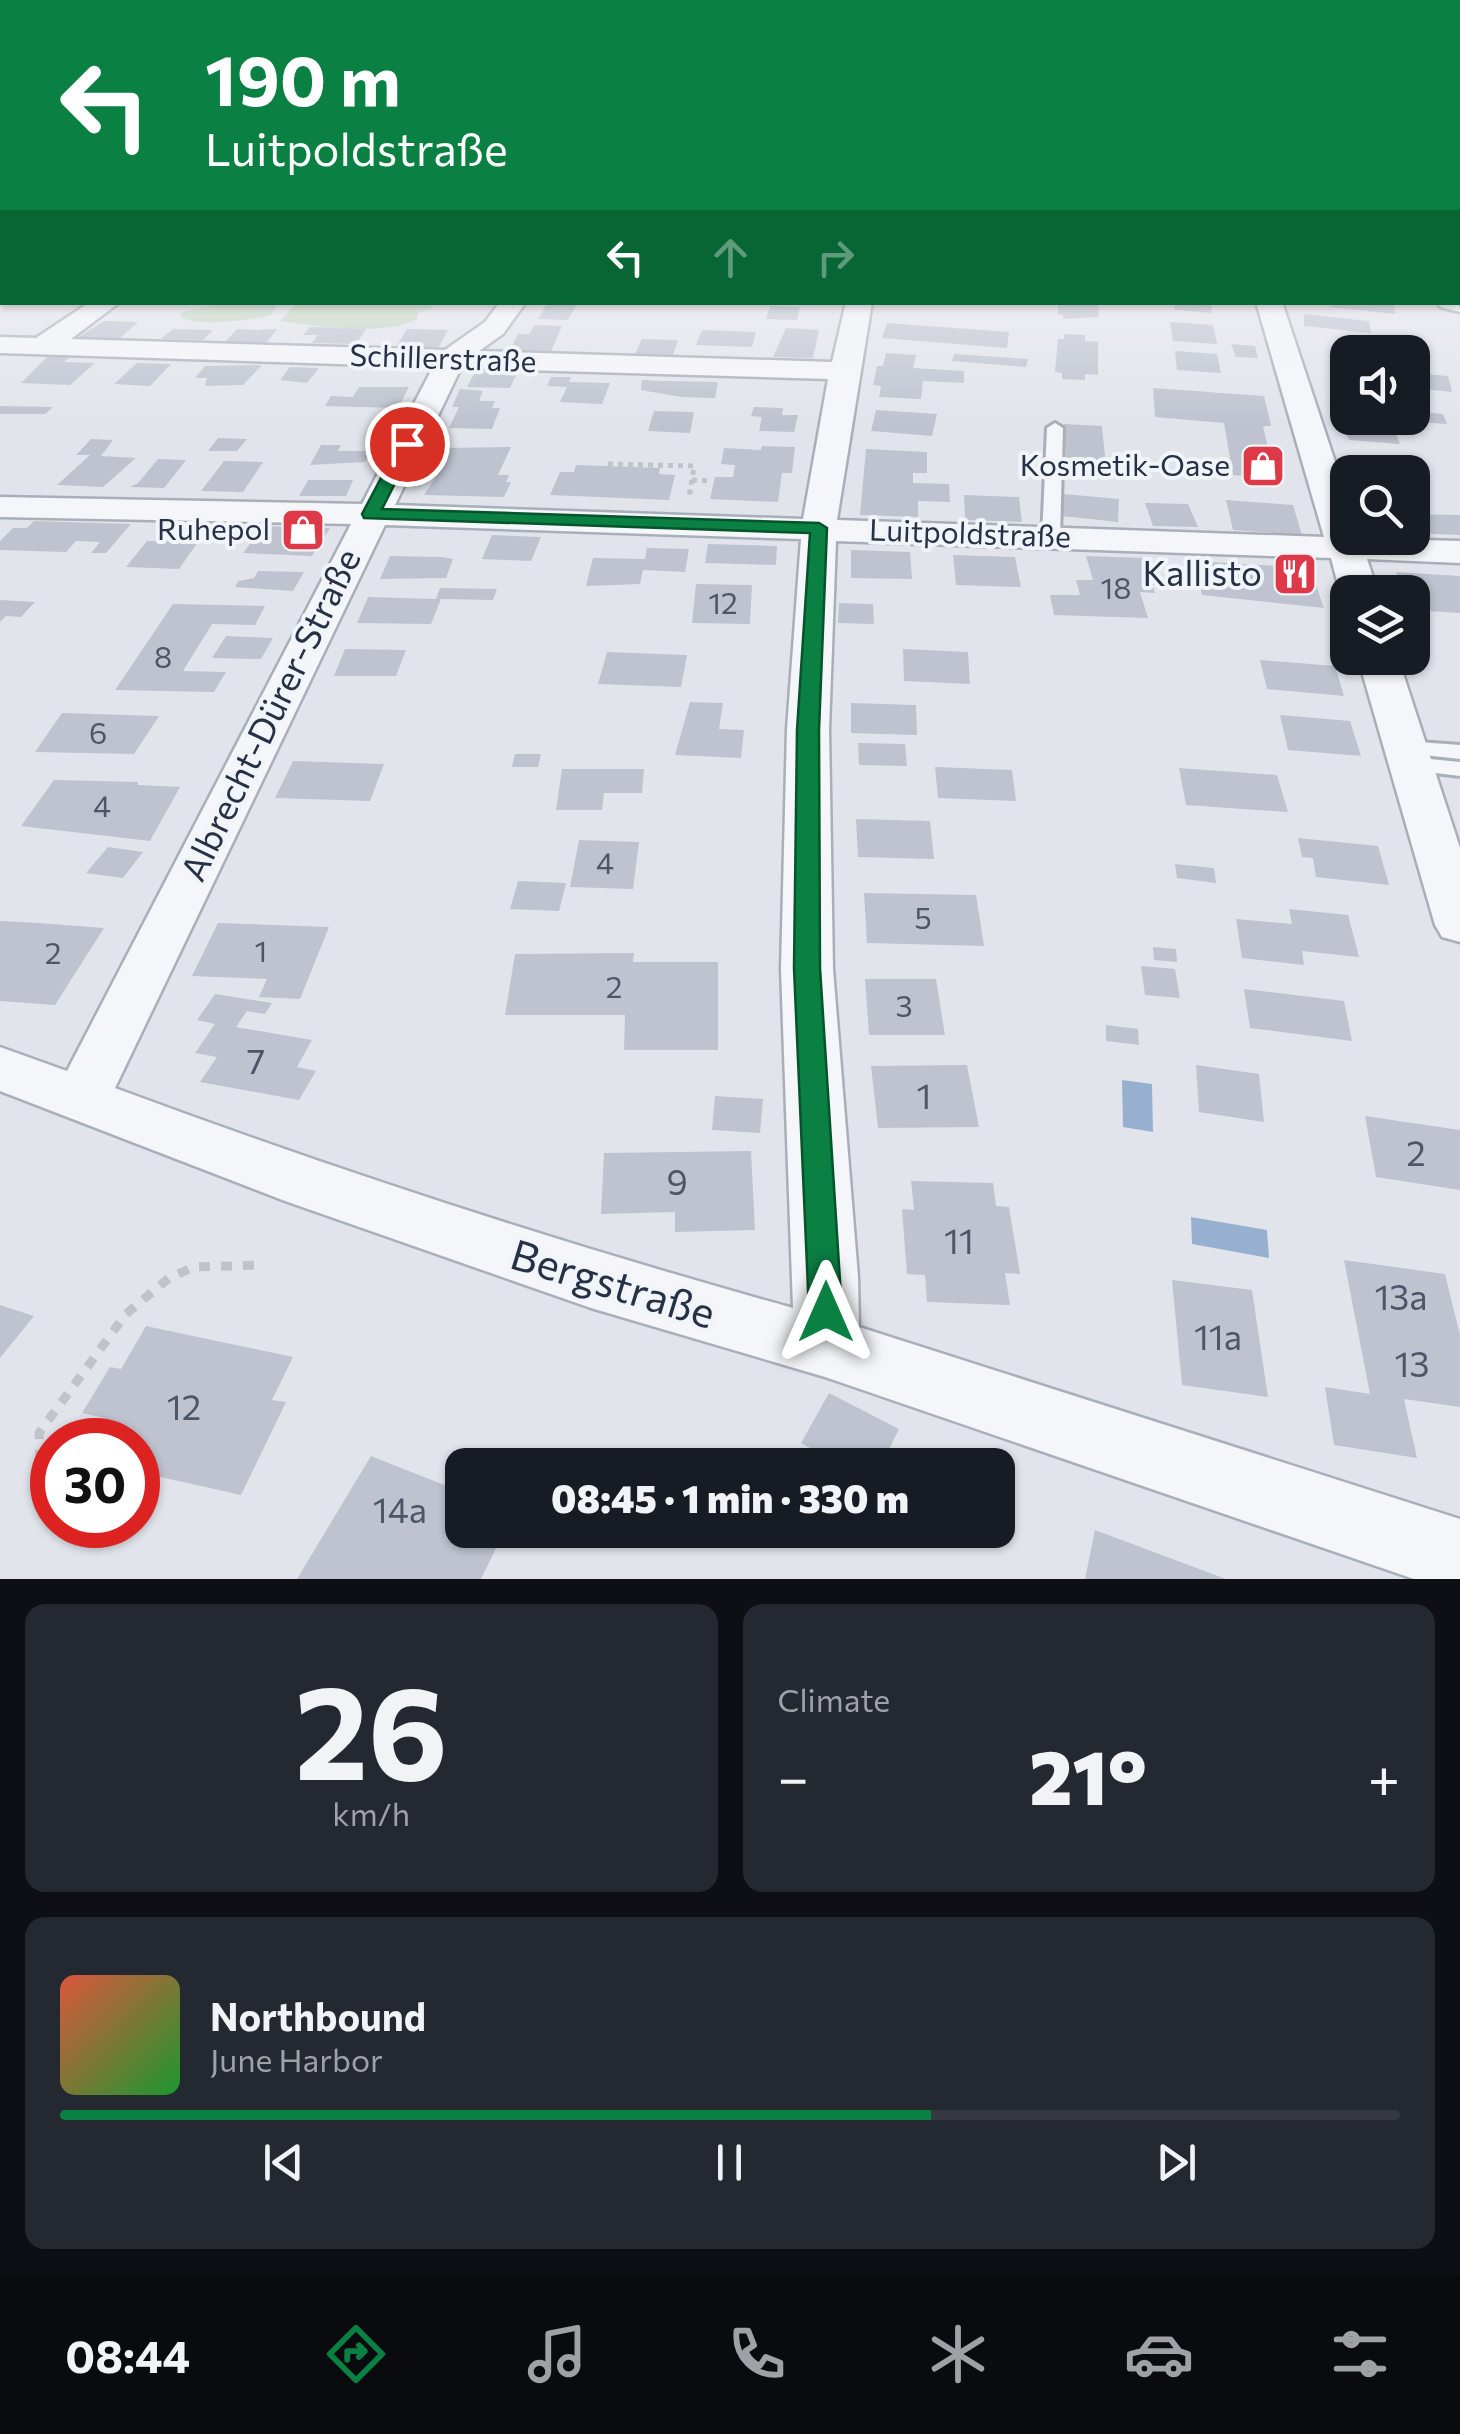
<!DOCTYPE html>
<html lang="en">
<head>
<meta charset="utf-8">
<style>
	body { margin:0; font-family:Commissioner,sans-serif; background:#242831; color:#f1f3f6; height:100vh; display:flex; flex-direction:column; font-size:38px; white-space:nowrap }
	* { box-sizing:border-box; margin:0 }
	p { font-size:32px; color:#9ea1a6 }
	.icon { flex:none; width:55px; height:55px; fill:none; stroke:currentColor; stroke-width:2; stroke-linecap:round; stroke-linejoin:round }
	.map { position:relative; height:1579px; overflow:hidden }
	.details { display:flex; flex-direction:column; gap:25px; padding:25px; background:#0d0f14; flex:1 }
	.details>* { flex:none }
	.hud { position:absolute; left:0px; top:0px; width:1460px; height:305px; box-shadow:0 2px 8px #0004; background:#0b8043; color:#fff; overflow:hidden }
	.tools { position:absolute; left:1330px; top:335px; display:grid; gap:20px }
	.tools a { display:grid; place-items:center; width:100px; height:100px; border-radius:20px; background:#171b24; box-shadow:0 2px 8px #0004; font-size:50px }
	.speed { position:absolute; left:30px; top:1418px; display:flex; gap:20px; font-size:50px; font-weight:700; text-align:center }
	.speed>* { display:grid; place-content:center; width:130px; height:130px; border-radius:50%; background:#171b24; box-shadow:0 2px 8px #0004; line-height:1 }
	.speed .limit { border:15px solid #d22; background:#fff; color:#111 }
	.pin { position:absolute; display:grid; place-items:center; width:85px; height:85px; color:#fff; margin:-42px; border:5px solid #fff; border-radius:50%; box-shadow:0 2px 10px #0007 }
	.me { position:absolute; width:110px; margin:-55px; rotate:0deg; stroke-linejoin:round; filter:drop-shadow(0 0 8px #0008) }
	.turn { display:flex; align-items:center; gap:35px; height:210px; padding:0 40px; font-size:45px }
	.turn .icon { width:130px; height:130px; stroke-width:2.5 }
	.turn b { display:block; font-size:70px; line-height:85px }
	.lanes { display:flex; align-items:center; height:95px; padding:0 40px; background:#0003; justify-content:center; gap:50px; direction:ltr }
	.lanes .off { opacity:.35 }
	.big { font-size:75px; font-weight:800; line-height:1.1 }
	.details .widget { flex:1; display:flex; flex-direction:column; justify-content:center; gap:15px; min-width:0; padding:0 35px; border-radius:20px; background:#242831 }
	.details .dial { align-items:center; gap:0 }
	.dial b { font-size:130px; line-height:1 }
	.song { display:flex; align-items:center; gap:30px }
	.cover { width:120px; height:120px; border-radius:15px; background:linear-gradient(135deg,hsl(10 70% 55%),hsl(130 70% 35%)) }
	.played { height:10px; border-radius:5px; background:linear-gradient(90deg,#0b8043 65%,#363941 65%) }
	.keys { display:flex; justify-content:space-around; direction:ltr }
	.heat { display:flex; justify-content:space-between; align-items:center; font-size:55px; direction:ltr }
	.details .tiles { flex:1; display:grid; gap:25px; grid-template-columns:1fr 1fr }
	.widget:last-child { grid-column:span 2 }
	.trip { position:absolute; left:445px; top:1448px; width:570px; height:100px; border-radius:20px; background:#171b24; box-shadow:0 2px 8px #0004; font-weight:800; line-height:100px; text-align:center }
	.tabs { display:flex; height:160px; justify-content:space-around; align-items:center; background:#090b0e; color:#9ea1a6 }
	.tabs .icon { width:70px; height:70px }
	.tabs .on { color:#0b8043 }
	.tabs b { font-size:45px; color:#f1f3f6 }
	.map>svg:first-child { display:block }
</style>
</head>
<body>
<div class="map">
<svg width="1460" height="1579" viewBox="0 0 1460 1579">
	<rect width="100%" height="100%" fill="#e1e5eb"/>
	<path fill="#c5d6c1" d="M222,303v-1l55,1 -5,12c-19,5 -79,13 -92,1l3,-4z
		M428,303l5,4 -15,6 -1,6c-32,18 -101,7 -137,2l17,-18z"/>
	<path fill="#98b0cf" d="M1122,1080l30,4 1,48 -30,-5z
		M1191,1217l76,13 2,28 -77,-14z"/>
	<path fill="#bec3cf" d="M548,302h30l-10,18 -30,-1z
		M1058,302h40l1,15 -36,2v-4l-5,-1z
		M1174,302h37l1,11 -37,-3z
		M1331,302l63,2 1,10 -64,-7z
		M770,306l30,1 -3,13 -31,-1z
		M1304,314l65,7 2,12 -67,-7z
		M104,321l34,1 -19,17 -42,-1z
		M1170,322l43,3 4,19 -44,-3z
		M887,323l122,9 -2,16 -125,-10z
		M534,325l28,1 -11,25 -41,-1 8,-16h12z
		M310,327l56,2 -10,15 -44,-1 6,-8h-15z
		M786,328l33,2 -6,28 -40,-1z
		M173,329l40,1 -10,10 -42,-1z
		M237,329l20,1 20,-1 -11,14 -41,-1z
		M407,329l41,1 -10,18 -42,-1z
		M702,330l54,2 -4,15 -56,-2z
		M1064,334l21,1v6l13,1v33l-13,-1v6l-23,-1v-6l-7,-1 3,-33h6z
		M642,339l36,1 -5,15 -38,-1z
		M1231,344l24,2 3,12 -22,-1z
		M1372,344l45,3 3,7 -44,-2z
		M1175,351l42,3 4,19 -44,-3z
		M51,353l22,1 -9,8 31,1 -25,22 -49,-2z
		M886,353l30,2 -3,13 51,3v12l-41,-2 -2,18 -42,-2 2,-11 -8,-1 4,-19h6z
		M954,354l74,5 -2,8 -74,-6z
		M137,363l34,1 -21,22 -36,-2z
		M262,365l-19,20 -38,1 2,-8h-12l10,-12z
		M290,367l29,1 -12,15 -27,-3z
		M475,372l42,1 -7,15 -43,-1z
		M1412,373l36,3 4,16 -40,-4z
		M551,377h20l-2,5 41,1 -8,21 -42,-2 7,-15 -20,-1z
		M642,380l23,1 53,1 -3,16 -34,-1 -40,-7z
		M359,387h50l-11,21 -73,-2 6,-10 22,1z
		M1153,388l111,8 7,30h-8l12,52 -42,-3 -9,-52 -69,-6z
		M460,389l23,2 -4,10h16l-3,7h8l-8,21 -43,-1 10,-21h-7z
		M0,406l53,1 -8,7h-45z
		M754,407l29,1 -1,7h16l-4,17 -35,-1 3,-14 -11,-1z
		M876,410l61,4 -5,22 -61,-5z
		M654,411l40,1 -4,21 -42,-2z
		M1413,411l30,3 4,10 -30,-2z
		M1341,418l50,3 9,23 -51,-4z
		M1064,424l38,2 4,40 -40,-3z
		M218,438l29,1 -10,12h-29z
		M91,439l22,1 -12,16 35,2 -33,29 -46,-2 33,-30h-14z
		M321,445h20l-3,6h32l-5,11 -55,3z
		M762,446l33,1 -3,26h-10l-4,29 -68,-3 5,-22h18l2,-12 -14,-1 3,-16 37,2z
		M511,447l-13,28h11l-3,7h5l-7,15 -80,-2 21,-32h-11l8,-15z
		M866,449l61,3v21h-14v10l36,1 1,18 -32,-1v16l-58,-2z
		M158,459l28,1 -22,28 -34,-1 8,-4z
		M224,461l39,1 -20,30 -42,-1z
		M1355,462l55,4 11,25h-9v-19h-53z
		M576,465l84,3 -1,6 16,1 -6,25 -119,-5 10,-23h14z
		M308,480h45l-7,16h-47z
		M1064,494l55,5 -1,23 -56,-6z
		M964,495l55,2 3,25 -57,-2z
		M1226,500l67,5 9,30 -69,-5z
		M1145,503l43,1 10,23 -45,-1z
		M1412,514l48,1v20l-48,-2z
		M34,521l97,3 -25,29h-15l9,-11 -24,-1 -10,11 -66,-2v-9l13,-13h14z
		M263,526l67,2 -18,28 -69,-3z
		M492,535l49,2 -10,24 -49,-2z
		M147,541l51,1 -19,27 -53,-2z
		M708,544l69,2 -1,19 -71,-2z
		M647,548l42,1 -4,23 -42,-2 -3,14 -54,2 7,-28 52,1z
		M851,550l59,2 2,27 -61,-1z
		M953,555l62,2 6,30 -65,-2z
		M390,556l51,1 12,2 -7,19 -66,1z
		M1086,556l59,2 4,12h9l4,15h-10l3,8 -15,-1 8,26 -94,-3 -4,-20h30l-4,-15h17z
		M1194,561l116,7 14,40 -122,-13z
		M258,571l46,1 -11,19 -58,-4 3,-6 16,-3z
		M1396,572l64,4v37l-48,-3v-18h-7z
		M696,584l56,1 -2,39 -58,-1z
		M440,588l57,1 -4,11 -52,-1 -10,25 -74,-1 11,-26 68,2z
		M0,600l35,2 -14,15 -15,-1 -6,6z
		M839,603l34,1 1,20 -36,-1z
		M173,604l92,2 -10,19 -43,-1 -29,47 43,1 -12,20 -99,-2z
		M226,636l47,2 -12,21 -49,-1z
		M345,649l61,1 -10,26h-62z
		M903,649l65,3 2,32 -66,-3z
		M607,652l80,3 -6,32 -83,-3z
		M1260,660l75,6 9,30 -77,-7z
		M690,702l33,1 -4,26 25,1 -3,28 -66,-3z
		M851,703l65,2 1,30 -66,-2z
		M62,713l97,3 -25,38 -99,-2z
		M1280,715l70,6 11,35 -73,-6z
		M858,743l47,1 2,22 -48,-1z
		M515,754h26l-3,13h-26z
		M293,761l91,3 -14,37 -95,-3z
		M935,767l77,3 4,31 -78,-3z
		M1179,768l98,7 11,37 -102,-7z
		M562,769h82l-2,24h-38l-2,17h-46z
		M54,780l84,2v3l42,2 -30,54 -129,-15z
		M856,819l74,2 4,38 -76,-2z
		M1298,838l80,8 11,39 -73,-8 -3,-19 -11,-1z
		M579,840l60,2 -6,47 -63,-2z
		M108,847l35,5 -20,26 -37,-5z
		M1175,864l39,4 2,15 -39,-5z
		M518,881l48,2 -7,28 -49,-2z
		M864,893l112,2 8,51 -117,-3z
		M1289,909l59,6 11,42 -57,-6 2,14 -62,-7 -6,-39 56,5z
		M0,921l39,2 65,5 -49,77 -55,-4z
		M218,923l111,4 -29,72 -41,-2 8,-18 -75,-3z
		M1153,947l23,2 1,13 -23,-2z
		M634,953l-1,9h85v88h-94l1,-35h-120l10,-61z
		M1141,966l34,3 5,29 -35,-3z
		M865,979h71l9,56h-76z
		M1244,989l100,12 8,40 -102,-13z
		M215,994l57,9 -7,11 -18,-3 -11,16 76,13 -15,27 19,4 -17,29 -99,-18 17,-25 -22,-4 20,-29 -18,-4z
		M1106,1025l32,4 1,16 -33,-4z
		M967,1065l12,62 -101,1 -7,-62z
		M1196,1065l63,9 5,48 -65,-10z
		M715,1096l48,3 -3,34 -48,-3z
		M1365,1116l95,14v60l-84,-13z
		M751,1151l4,79 -80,2v-20l-74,2 3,-61z
		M911,1181l82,2 3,23 13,1 11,67 -15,-1 5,32 -83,-3 -2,-27 -18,-1 -5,-65 12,1z
		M1344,1260l101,14 15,61v72l-56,-8 13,59 -83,-13 -9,-58 45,7z
		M1172,1280l80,10 16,107 -86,-12z
		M0,1305l34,11 -34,42z
		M146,1326l147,31 -21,43 14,2 -45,93 -103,-23v-32h-47l13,-22 -22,-5 28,-46 11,2z
		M829,1393l70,36 -18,36h-39l-41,-22z
		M689,1448l43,17h-52z
		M371,1456l91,36v38h43l-24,49h-184z
		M1095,1530l131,49h-141z"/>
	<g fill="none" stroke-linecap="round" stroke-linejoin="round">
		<defs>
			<path id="service" d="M1055,423l8,5 -3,110 -9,5 -9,-5 5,-110z
				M1405,741l55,4v14l-63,-7 -3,-5z
				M1410,757l50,5v14l-58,-7 -3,-5z"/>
			<path id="minor" d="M1458,296l2,16 -20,-5 -3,-5h21z
				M90,302h30l-49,37 374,11 40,-28 15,-20h26l-23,32 -24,17 353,11 14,-60h26l-35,218 487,17 -68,-235h26l66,199v37l112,3v22l-93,-4 11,33h-30v8l-8,-8 -9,-34 -495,-17 -7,188 4,240 25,308 1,50 601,192v60h-46l-589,-202 -234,-69 -306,-107 -285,-110v-44l67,24 284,-547 -351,-7v-20l362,7 71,-137 -433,-14v-16l36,1zM461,368l367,11 -25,140 -408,-14zM385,525l416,14 -14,190 -6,240 12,339c-230,-64 -455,-137 -678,-220z
				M1358,658h40l62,190v94l-18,-5 -7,-12z"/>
			<path id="tertiary" d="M1458,204h2v10h-2z"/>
		</defs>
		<use href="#service" stroke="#a9afb9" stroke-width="6"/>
		<use href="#minor" stroke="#a9afb9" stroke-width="5"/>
		<use href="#tertiary" stroke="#a9afb9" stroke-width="5"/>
		<path stroke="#bfc3ca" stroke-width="5" stroke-dasharray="5 5" stroke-linecap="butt" d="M608,464l86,2 -5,32
			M692,480l19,1"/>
		<path stroke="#bfc3ca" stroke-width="9" stroke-dasharray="11 11" stroke-linecap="butt" d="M52,1480l-12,-21 -1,-26 87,-119 43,-36 25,-11 69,-2"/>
		<use href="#service" fill="#f4f6f9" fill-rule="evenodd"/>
		<use href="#minor" fill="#f4f6f9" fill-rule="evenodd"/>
		<use href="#tertiary" fill="#f4f6f9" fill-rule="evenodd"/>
	</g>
	<linearGradient id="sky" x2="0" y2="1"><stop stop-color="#88b2de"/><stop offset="0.48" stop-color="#f2f3f6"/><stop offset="1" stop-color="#f2f3f6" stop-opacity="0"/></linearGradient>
	<rect width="1460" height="425" fill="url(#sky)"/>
	<path fill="#0b8043" stroke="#07532c" stroke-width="2.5" d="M407,439l8,5 -33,65 437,14 8,5 -8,202 1,238 22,344 -4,10 -12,5 -12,-5 -5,-10 -15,-344 3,-238 13,-197 -446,-15 -2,-4 37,-70z"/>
	<defs>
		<symbol id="shop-square" viewBox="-11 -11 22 22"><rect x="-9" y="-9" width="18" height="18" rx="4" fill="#dd3949" stroke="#f1f4f8"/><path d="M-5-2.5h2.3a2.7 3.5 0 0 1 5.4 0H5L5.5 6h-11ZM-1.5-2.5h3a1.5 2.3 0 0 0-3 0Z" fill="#fff"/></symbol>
		<symbol id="restaurant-square" viewBox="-11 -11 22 22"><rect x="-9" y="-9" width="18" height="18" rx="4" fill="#dd3949" stroke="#f1f4f8"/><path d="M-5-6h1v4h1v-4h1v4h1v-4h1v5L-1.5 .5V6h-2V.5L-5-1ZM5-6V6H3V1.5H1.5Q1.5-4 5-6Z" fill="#fff"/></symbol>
	</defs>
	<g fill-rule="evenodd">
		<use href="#shop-square" x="1238" y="441" width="50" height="50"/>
		<use href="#shop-square" x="278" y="505" width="50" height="50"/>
		<use href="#restaurant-square" x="1270" y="549" width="50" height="50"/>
	</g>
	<g text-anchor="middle" stroke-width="8" stroke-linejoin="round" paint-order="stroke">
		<g font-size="30" fill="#273145" stroke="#f1f4f8">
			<text transform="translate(443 359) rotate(2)" y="10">Schillerstraße</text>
			<text transform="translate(970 534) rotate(2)" y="10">Luitpoldstraße</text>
		</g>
		<g font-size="30" fill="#273145" stroke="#f1f4f8" text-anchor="end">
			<text x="1230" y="476">Kosmetik-Oase</text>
			<text x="270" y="540">Ruhepol</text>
		</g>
		<g font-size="30" fill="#4d5668">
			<text x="1116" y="599">18</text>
			<text x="723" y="614">12</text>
			<text x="163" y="668">8</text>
			<text x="98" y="744">6</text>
			<text x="102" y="817">4</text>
			<text x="605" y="874">4</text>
			<text x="923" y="929">5</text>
			<text x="261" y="962">1</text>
			<text x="53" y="964">2</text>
			<text x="614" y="998">2</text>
			<text x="904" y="1017">3</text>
		</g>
		<g font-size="35" fill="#273145" stroke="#f1f4f8" text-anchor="end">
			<text x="1262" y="586">Kallisto</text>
		</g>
		<g font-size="35" fill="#273145" stroke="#f1f4f8">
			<text transform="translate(271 715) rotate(-64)" y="12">Albrecht-Dürer-Straße</text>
		</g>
		<g font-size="35" fill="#4d5668">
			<text x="256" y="1074">7</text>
			<text x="924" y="1109">1</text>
			<text x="1416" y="1166">2</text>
			<text x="677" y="1195">9</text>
			<text x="959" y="1254">11</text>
			<text x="1401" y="1310">13a</text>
			<text x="1218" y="1350">11a</text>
			<text x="1412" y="1377">13</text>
			<text x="184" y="1420">12</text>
			<text x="400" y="1523">14a</text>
		</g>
		<g font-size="42" fill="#273145" stroke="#f1f4f8">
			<text transform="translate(613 1284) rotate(17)" y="15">Bergstraße</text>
		</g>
	</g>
</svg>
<div class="tools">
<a><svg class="icon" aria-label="sound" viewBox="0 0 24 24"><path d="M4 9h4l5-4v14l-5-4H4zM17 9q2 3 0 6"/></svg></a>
<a><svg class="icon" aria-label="search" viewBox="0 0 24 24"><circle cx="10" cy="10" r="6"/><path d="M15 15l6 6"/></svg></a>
<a><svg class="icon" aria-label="layers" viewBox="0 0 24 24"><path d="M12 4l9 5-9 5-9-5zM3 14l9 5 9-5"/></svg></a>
</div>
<div class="speed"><div class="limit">30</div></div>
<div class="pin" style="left:407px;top:444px;background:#d93025"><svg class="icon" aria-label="arrive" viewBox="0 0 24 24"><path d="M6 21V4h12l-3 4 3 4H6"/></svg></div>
<svg class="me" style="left:826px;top:1312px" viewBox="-20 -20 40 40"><path d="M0-17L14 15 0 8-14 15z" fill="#0b8043" stroke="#fff" stroke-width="4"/></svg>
<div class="trip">08:45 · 1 min · 330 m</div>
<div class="hud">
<div class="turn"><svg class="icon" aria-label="left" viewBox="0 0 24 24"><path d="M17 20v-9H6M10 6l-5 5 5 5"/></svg><div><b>190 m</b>Luitpoldstraße</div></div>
<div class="lanes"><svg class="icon" aria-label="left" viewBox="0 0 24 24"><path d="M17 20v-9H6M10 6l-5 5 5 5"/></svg><svg class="icon off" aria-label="ahead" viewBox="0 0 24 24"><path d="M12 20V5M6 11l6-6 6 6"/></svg><svg class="icon off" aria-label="right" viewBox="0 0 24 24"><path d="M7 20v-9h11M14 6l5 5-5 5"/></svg></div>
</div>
</div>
<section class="details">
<div class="tiles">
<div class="widget dial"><b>26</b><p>km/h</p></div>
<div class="widget"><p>Climate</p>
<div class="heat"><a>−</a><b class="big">21°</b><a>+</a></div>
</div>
<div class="widget">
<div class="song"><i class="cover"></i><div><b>Northbound</b><p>June Harbor</p></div></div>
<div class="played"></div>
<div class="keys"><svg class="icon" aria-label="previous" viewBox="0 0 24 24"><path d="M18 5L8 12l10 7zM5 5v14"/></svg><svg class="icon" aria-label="pause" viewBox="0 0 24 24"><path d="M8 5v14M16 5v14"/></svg><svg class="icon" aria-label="next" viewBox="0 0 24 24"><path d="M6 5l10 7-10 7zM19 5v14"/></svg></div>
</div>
</div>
</section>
<nav class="tabs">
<b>08:44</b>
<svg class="icon on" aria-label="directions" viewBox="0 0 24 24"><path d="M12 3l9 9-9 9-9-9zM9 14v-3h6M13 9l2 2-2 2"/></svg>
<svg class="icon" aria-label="music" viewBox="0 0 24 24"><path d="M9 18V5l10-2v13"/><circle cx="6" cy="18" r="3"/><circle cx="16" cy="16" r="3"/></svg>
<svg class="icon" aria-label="phone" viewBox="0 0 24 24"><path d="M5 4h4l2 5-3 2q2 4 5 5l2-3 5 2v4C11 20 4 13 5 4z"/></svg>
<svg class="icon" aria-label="climate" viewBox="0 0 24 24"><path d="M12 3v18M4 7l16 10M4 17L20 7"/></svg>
<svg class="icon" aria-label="car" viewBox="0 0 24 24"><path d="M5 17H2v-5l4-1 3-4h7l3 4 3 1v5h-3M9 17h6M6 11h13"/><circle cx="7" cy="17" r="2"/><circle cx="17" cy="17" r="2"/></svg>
<svg class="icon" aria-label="filters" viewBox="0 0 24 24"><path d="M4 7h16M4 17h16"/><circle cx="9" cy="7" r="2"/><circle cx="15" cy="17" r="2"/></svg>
</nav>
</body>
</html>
